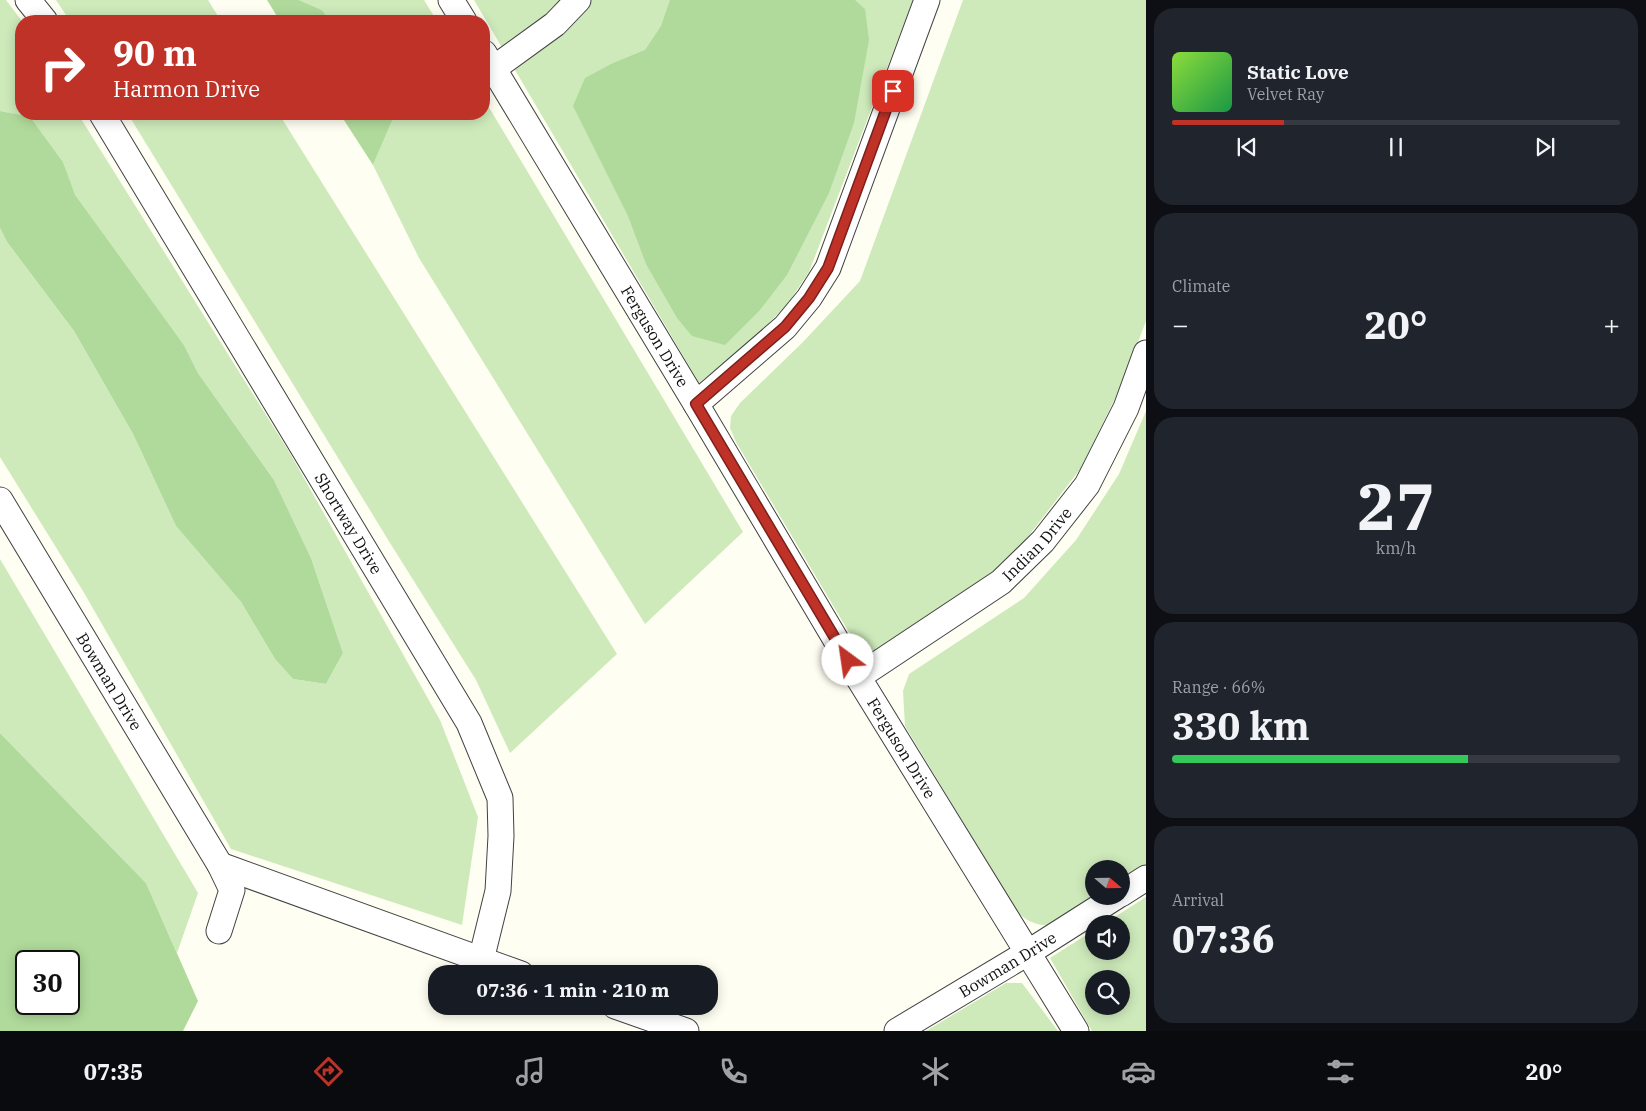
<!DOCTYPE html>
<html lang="en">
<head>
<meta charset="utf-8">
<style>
	body { margin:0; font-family:"IBM Plex Serif",serif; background:#20242c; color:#f1f3f6; height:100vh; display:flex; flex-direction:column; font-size:19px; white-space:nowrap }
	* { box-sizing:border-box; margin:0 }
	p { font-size:16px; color:#9ea1a6 }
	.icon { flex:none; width:28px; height:28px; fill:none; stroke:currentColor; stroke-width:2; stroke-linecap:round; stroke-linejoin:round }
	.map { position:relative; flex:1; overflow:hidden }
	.sheet { display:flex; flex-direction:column; gap:8px; padding:8px; background:#0d0f14; width:500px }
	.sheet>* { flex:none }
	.banner { position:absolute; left:15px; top:15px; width:475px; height:105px; border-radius:20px; box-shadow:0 2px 12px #0003; background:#bf3228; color:#fff; overflow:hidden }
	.needle { width:32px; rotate:110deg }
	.fabs { position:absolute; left:1085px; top:860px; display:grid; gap:10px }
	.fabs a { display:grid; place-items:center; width:45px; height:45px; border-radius:50%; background:#171b24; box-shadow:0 2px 12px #0003; font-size:25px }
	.speed { position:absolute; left:15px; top:950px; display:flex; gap:10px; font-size:25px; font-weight:700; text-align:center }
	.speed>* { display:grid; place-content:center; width:65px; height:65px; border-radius:50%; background:#171b24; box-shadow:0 2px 12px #0003; line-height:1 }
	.speed .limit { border:2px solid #111; border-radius:8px; background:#fff; color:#111 }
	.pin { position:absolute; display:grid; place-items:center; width:42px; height:42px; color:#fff; margin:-21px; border-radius:10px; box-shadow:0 2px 8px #0006 }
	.me { position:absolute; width:55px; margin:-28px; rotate:329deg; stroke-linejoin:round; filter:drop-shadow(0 0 4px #0008) }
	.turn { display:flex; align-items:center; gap:18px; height:105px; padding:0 15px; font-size:22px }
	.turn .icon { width:65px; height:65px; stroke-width:2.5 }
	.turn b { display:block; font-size:35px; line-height:42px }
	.big { font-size:38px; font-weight:800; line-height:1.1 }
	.sheet .tile { flex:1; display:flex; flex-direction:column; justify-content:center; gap:8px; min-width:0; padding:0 18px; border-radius:20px; background:#20242c }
	.sheet .dial { align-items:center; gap:0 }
	.dial b { font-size:65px; line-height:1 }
	.song { display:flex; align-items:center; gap:15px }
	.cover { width:60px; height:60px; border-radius:8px; background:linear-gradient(135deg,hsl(90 70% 55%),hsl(140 70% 35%)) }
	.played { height:5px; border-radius:2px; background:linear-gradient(90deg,#bf3228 25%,#363941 25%) }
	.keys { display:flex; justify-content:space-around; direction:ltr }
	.heat { display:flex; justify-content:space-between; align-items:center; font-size:28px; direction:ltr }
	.charge { height:8px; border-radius:4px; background:linear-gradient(90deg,#34c759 66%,#363941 0) }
	.trip { position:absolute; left:428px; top:965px; width:290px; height:50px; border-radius:20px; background:#171b24; box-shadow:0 2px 12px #0003; font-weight:800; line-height:50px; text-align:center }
	.menu { display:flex; height:80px; justify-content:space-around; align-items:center; background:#090b0e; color:#9ea1a6 }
	.menu .icon { width:35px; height:35px }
	.menu .active { color:#bf3228 }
	.menu b { font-size:22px; color:#f1f3f6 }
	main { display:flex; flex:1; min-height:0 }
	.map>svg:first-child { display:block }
</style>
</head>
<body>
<main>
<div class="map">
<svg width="1146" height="1031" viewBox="0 0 1146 1031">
	<rect width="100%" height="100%" fill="#fffef2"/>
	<path fill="#ceeabb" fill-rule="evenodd" d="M0,0h6l16,21 -1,93h57l213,341 149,265 38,97 -16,108 -231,-76 -148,-258 -83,-134v-229l7,14 67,89 59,103 43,92 65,76 34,57 18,20 33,5 17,-31 -32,-95 -37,-78 -76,-107 -14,-28 -110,-150 -11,-33 -33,-44 -30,-7z
		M56,0h152l13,21h-151z
		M299,0h125l13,21h-107l-8,-11z
		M474,0h439l-104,272 -23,34 -39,38 -48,39z
		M963,0h183v321l-23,61 -42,86 -64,83 -37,32 -106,71 -10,-5 -14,-15 -114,-192 -6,-14 1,-12 9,-13 63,-61 57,-61z
		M484,99l259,433 -98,92 -226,-366 -46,-93 22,-51h89z
		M128,114h151l338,540 -107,99 -34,-73 -86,-137z
		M1146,411v454l-25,16v-12h-27v27c-12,9 -36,31 -51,29 -10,-1 -18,-6 -25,-12l-113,-187 -2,-35 6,-17 115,-76 52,-58 43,-66z
		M0,559l198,334 -21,60 -31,-70 -146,-150z
		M1146,897v134h-54l-42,-73 44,-28v21h27v-27h-17zM1094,979h27v27h-27z
		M1006,983h16l36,48h-132z"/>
	<path fill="#b0da9b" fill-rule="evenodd" d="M267,0h32l23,10 8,11h-50z
		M670,0h185l10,9 4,31 -15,83 -25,70 -42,82 -27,35 -35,35 -33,-9 -15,-18 -31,-54 -18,-48 -55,-110 12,-28 28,-15 32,-13 16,-24z
		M0,111l30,6 33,45 12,33 109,150 14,28 76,107 37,78 32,95 -17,31 -33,-5 -18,-20 -34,-57 -65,-76 -43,-92 -59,-103 -67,-89 -7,-14z
		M340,114h55l-22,51z
		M0,733l146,150 52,118 -15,30h-183zM69,961v43h-43v-43z"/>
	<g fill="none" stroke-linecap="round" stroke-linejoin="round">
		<defs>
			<g id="minor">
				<path d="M28,0l17,21"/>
				<path d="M451,0l13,21"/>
				<path id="s1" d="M484,53l212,351 162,273 218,354"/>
				<path d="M493,69l62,-45 23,-24"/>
				<path id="s2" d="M102,114l367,609 31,75 1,38 -3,55 -17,69"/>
				<path d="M696,404l89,-77 24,-29 19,-30 99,-268"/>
				<path id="s3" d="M0,500l220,365 12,25 -13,41"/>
				<path id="s4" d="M858,677l143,-95 42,-41 44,-56 39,-77 20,-55"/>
				<path d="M220,865l301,109"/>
				<path d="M1121,894l25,-16"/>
				<path d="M615,1006l71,25"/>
				<path id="s5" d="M897,1031l132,-79 88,-56"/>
			</g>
		</defs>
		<use href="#minor" stroke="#424242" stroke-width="27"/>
		<use href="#minor" stroke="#fff" stroke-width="25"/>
	</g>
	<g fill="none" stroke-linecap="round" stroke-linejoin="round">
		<defs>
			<path id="route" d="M848,660l-152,-256 89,-77 24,-29 19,-30 65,-177"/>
		</defs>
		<use href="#route" stroke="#7c201a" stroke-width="12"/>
		<use href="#route" stroke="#bf3228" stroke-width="9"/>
	</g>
	<g text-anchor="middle" stroke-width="5" stroke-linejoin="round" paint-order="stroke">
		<g font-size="16" fill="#0f0f0f" stroke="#fff">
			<text dy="6" stroke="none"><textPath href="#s1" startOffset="331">Ferguson Drive</textPath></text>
			<text dy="6" stroke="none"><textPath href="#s2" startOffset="478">Shortway Drive</textPath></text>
			<text dy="6" stroke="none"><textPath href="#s4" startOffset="224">Indian Drive</textPath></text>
			<text dy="6" stroke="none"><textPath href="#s3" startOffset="212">Bowman Drive</textPath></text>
			<text dy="6" stroke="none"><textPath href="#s1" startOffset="811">Ferguson Drive</textPath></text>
			<text dy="6" stroke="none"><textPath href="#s5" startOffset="129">Bowman Drive</textPath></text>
		</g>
	</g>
</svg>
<div class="fabs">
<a><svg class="needle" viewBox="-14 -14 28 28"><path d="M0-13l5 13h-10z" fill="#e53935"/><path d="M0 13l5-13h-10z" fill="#9ea1a6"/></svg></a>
<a><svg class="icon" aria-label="sound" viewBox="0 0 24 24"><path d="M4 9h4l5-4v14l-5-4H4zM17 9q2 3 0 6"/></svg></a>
<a><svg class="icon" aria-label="search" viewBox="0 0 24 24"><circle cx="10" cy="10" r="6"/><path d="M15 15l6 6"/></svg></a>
</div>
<div class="speed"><div class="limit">30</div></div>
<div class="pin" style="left:893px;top:91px;background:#d93025"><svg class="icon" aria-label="arrive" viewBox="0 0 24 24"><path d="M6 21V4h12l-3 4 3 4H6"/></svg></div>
<svg class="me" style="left:848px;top:660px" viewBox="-20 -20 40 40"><circle r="19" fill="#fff"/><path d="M0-13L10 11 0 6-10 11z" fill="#bf3228"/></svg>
<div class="trip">07:36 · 1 min · 210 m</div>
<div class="banner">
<div class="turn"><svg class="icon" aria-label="right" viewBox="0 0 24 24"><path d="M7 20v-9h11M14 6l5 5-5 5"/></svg><div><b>90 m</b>Harmon Drive</div></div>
</div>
</div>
<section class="sheet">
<div class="tile">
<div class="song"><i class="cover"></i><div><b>Static Love</b><p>Velvet Ray</p></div></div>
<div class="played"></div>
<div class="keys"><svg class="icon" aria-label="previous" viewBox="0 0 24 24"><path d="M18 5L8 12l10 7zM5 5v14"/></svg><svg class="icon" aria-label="pause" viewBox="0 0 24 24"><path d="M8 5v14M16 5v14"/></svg><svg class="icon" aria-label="next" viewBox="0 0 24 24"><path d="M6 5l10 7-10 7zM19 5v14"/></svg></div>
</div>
<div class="tile"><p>Climate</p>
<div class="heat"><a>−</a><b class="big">20°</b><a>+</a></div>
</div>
<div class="tile dial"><b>27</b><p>km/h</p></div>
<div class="tile"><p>Range · 66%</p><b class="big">330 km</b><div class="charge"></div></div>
<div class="tile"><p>Arrival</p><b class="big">07:36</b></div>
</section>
</main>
<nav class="menu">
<b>07:35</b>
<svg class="icon active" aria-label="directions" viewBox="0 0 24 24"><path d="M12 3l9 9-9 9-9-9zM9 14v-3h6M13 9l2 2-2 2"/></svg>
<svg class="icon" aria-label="music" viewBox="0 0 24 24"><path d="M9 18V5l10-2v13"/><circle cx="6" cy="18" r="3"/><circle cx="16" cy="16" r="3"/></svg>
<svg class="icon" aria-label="phone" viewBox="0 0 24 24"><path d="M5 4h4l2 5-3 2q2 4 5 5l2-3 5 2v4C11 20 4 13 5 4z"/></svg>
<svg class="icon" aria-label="climate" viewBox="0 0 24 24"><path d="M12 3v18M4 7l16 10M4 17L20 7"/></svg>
<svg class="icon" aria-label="car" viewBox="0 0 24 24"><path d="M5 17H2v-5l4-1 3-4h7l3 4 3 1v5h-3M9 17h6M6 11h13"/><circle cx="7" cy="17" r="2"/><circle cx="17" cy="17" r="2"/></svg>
<svg class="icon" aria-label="filters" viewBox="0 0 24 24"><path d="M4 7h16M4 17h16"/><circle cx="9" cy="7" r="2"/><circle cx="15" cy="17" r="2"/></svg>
<b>20°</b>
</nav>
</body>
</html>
